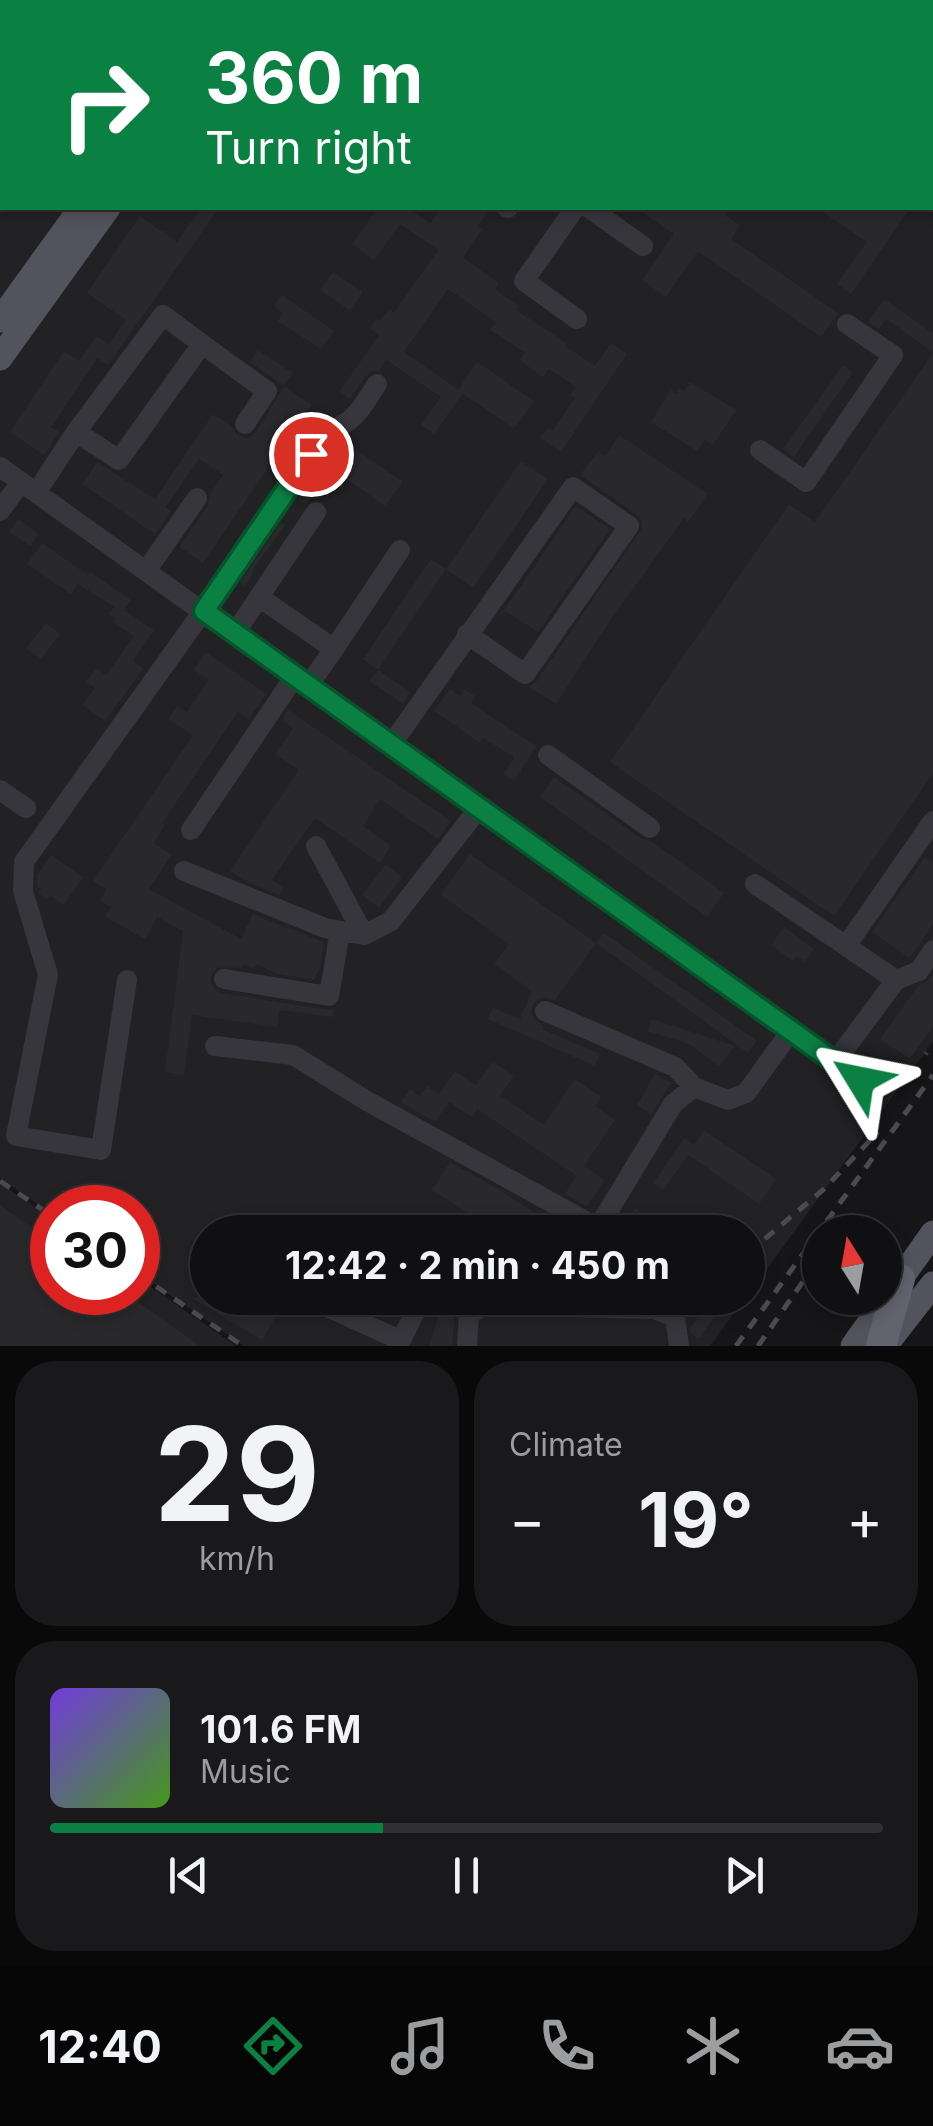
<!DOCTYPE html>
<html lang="en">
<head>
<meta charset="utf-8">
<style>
	body { margin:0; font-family:Inter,sans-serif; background:#19191b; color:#f1f3f6; height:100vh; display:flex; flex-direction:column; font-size:38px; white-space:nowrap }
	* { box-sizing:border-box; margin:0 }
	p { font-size:32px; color:#9c9d9f }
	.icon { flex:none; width:55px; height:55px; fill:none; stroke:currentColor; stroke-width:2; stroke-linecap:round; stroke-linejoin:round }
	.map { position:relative; height:1346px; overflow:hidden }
	.side { display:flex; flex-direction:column; gap:15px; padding:15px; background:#09090a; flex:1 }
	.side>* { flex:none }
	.guide { position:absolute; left:0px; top:0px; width:935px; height:210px; box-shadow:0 5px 15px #0003,0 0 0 2px #303032; background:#0b8043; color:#fff; overflow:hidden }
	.needle { width:65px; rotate:349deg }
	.controls { position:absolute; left:802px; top:1215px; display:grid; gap:20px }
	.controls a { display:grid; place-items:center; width:100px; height:100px; border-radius:50%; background:#101012; box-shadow:0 5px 15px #0003,0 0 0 2px #303032; font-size:50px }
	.speed { position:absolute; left:30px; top:1185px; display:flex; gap:20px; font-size:50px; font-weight:700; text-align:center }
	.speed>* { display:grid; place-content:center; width:130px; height:130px; border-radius:50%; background:#101012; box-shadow:0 5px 15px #0003,0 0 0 2px #303032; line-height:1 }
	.speed .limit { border:15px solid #d22; background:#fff; color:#111 }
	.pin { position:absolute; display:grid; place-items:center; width:85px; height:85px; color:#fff; margin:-42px; border:5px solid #fff; border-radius:50%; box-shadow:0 2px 10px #0007 }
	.me { position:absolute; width:110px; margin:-55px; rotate:305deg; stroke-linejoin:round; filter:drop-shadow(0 0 8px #0008) }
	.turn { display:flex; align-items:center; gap:35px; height:210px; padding:0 40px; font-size:45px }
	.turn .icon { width:130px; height:130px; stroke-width:2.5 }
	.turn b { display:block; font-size:70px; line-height:85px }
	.big { font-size:75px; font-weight:700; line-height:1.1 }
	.side .tile { flex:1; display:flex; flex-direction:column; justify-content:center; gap:15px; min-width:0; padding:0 35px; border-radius:40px; background:#19191b }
	.side .dial { align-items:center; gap:0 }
	.dial b { font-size:130px; line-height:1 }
	.song { display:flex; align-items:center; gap:30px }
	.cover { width:120px; height:120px; border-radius:15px; background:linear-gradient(135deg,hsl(260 70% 55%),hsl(100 70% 35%)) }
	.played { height:10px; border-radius:5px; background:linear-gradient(90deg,#0b8043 40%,#303032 40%) }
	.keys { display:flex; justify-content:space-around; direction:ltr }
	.heat { display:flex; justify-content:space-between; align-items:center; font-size:55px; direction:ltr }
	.side .tiles { flex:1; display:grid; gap:15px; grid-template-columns:1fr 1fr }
	.tile:last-child { grid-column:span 2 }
	.trip { position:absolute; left:190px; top:1215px; width:575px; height:100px; border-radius:50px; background:#101012; box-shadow:0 5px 15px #0003,0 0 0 2px #303032; font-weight:700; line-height:100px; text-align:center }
	.tabs { display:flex; height:160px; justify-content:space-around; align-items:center; background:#060607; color:#9c9d9f }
	.tabs .icon { width:70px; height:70px }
	.tabs .selected { color:#0b8043 }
	.tabs b { font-size:45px; color:#f1f3f6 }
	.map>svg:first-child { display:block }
</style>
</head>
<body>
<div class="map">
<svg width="933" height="1346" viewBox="0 0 933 1346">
	<rect width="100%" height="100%" fill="#161618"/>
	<path fill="#222225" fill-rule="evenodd" d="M0,0h933v1041l-185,254v-63h-540v66h537l-35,48h-466l-106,-73v-65h-86v6l-52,-36zM2,2h930v206h-930z
		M0,1183l52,36v73h86v-14l98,68h-236z"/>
	<path fill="#29292c" d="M201,208h18l-111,157 -11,-7 -46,69 8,5 -15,23 -34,-23 54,-81 15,10 18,-25 12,8 17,-24 -39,-27 53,-77 37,26z
		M372,208h35l23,15 11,-15h50l-13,18 4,3 -19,29 36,25 -4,6 24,17 -3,4 50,33 -1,3 30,20 16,-23 16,11 -66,98 -21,-14 8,-11 5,3 22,-32 -5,-3 6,-8 -27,-18 -6,8 -24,-17 6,-7 -35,-23 6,-8 -48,-33 -44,63 59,41 -29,41 -13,-9 20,-28 -55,-37 -7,11h-7l-6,5 -16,23 -11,-7 40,-57 -9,-7 6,-9 4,2 9,-11 5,3 44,-63 -38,-26 -26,36 -22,-16 22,-31z
		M636,208h95l-6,7 15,10 -9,14 107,74 -17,24 -123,-86 -32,46 -24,-17 32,-46z
		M817,208h93l-59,86 -14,-10 30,-42z
		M333,272l30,20 -13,18 -30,-20z
		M282,295l52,36 -13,18 -43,-28 5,-8 -9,-7z
		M884,299l49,34v19l-47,-33 -7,10 -11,-7z
		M258,350l35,23 -9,13 -34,-24z
		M933,353v420l-99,143 -224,-154 179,-258 26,18z
		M477,362l57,39 -20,28 -56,-39z
		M843,365l10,7 -59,85 -11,-8z
		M690,382l46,28 -23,35 -8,-5 -8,11 -46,-29 20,-32 5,4 3,-6 5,3z
		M284,386l28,19 -6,9 11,8 -2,11 4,8 7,3 16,-4 61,42 -18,24 -47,-33 -18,26h-9l-6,5 -8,-5 25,-36 2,-13 -4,-6 -7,-2h-7l-6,5 -12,-8 -85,124 -24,-16 29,-41 2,-12 13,-19 -24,-16 -33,48 5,4 -16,23 -73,-50 15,-22 58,37 58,-85 19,13 5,8 11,3 8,-6z
		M619,435l89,59 -20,28 -4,-4 -73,101 -55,85 -27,-17 7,-5 106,-154v-7l-5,-6 -57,-40 18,-24 7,5z
		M521,461l27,18 -75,109 -27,-19z
		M576,506l34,23 -72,103 -34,-22z
		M18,519l21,15 -9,12 -21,-14z
		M281,522l4,3 -33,46 2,2 -9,13 -5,-4z
		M42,543l46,32 2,-3 41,28 -7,10 30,20 -21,31 10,8 -38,52 -23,-16 13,-17 -9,-6 10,-14 10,7 28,-39 -21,-14 2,-4 -6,-4 5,-7 -36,-23 -7,10 -44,-30z
		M431,559l15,10 -68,101 -15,-11z
		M46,623l14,11 -19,25 -15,-11z
		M206,652l60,42 -17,25 -11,-7 -76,111 3,2 -11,18 18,12 -23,34 92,50 12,-25 71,28 -4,26 -6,12 -36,-6 -22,-10 -2,5 -10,-5 -2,4 -24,-1 -7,9v7l4,6 7,4 105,17 7,-2 -1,9 -54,-7 -2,17 -85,-12 -8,60 -19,-3 18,-141 -26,-14 -12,22 -40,-22 6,-10 -11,-6 6,-12 -13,-8 100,-146 -25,-16 9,-13 10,6 22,-32 -15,-10z
		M378,670l33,22 -8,12 -34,-23z
		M450,689l10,7 4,-7 11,7 -4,7 65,43 -22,35 -10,-7 10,-17 -31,-19 -3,5 -46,-32z
		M288,710l163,111 -13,18 -58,-40 -17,27 28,20 -11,17 -65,-45 -43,62 12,8 -5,7 -33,-14 -16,-10 69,-101 -24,-16 18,-26 -11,-8z
		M554,777l88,62 9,2 73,52 -17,24 -167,-120z
		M470,854l126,89 -41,57 -11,-3 -6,3 -5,5 -2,7 4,8 9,6 -2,3 58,25 -5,12 -107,-47 5,-11 27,11 12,-28 -38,-27 15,-20 -68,-49z
		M51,855l32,22 -19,28 -14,-9 -3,4 -9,-7 3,-4 -4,-2v-12z
		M925,857l8,6v61l-23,34 -38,-26z
		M386,864l16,13 -23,31 -17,-13z
		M784,927l30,22 -9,13 -8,-6 -4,5 -22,-16z
		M604,933l153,108 -9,12 -152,-110z
		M933,975v51l-23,33 -30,-20 38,-53 7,-3z
		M652,1019l83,27 -16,20 -30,-22 -41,-13z
		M493,1062l21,14 -14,19 44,30 31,-46 26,18 -6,9 20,14 -31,46 21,14 -18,26 -22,-12 12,-18 -100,-67 -5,8 -23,-15 -14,20 -34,-20 9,-13 10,7 7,-10 12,8 16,-23 21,14z
		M655,1074l16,9 -20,31 -14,-9z
		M704,1130l72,49 -17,25 -71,-49 -25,35 -10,-7 31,-45 10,7z
		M450,1162l41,23 74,47h-67l-66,-42z
		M0,1205l52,37v50h72l76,54h-200z
		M635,1208l15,10 -11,14 -14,-9z
		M192,1298h96l-26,42z
		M444,1298h24l-10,6 -3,7 -3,35h-23z
		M711,1298h16l-28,41 -8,-5 -1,-6z"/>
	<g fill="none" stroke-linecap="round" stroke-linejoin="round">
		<path stroke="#333338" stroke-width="20" stroke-dasharray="20 10" stroke-linecap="butt" d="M311,455l17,-25"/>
		<path stroke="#3c3d44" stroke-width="2.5" stroke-dasharray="5 8" stroke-linecap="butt" d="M924,1052l9,6"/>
		<path stroke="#37363d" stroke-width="20" d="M176,0v2
			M328,0l3,2
			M398,0l3,2
			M83,2l2,-2
			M567,2v-2
			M898,2v-2
			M932,71l1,1
			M932,96l1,-1
			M0,114l2,3
			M0,166l2,2
			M507,208h1
			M575,208l-51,73 53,38
			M589,208l54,38
			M328,430c27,-6 35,-25 49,-46
			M76,432l87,-117 39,29
			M760,450l46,32 87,-127 -46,-31
			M0,467l859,613
			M36,493l40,-61 43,28 83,-116 65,47 -22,33
			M0,511l21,-29
			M146,571l51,-73
			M259,597l57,-85
			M235,633l24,-36 75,52 -26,37
			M334,649l66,-99
			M391,745l182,-258 56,39 -104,148 -58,-40
			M548,755l102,73
			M0,790l26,18
			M191,830l104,-154
			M316,846l48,89
			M184,871l141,57 39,7 27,-14 88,-113
			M755,884l141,96
			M846,946l87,-125
			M224,979l105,17 11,-65
			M127,980l-26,170 -85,-14 32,-161 -25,-84 1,-29 179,-251 108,-156
			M545,1011l130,56 19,20
			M215,1046l78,9 74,46 231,127 75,-124 21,-17 34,13 18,-7 45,-62
			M835,1062l61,-82 23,-9 14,-21
			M307,1298l93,42
			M398,1346l24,-48
			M467,1346l2,-33 19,-8 166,4 21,8 4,29"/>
		<path stroke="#52535c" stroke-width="25" d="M223,2l2,-2
			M252,2l2,-2
			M0,320l81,-112
			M0,358l108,-150
			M853,1346l80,-113
			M885,1346l48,-62"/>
		<path stroke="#62636e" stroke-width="30" d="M881,1346l19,-67"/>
		<path stroke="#494a52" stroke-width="5" stroke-dasharray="12 10" stroke-linecap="butt" d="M1,0l3,2
			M0,1181l52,35
			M748,1253l76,-64 54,-57
			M138,1274l105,72
			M569,1298c33,1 69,8 100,0
			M736,1346l197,-271
			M758,1346l62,-89"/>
	</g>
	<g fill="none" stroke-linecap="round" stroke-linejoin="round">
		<defs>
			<path id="route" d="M311,454l-107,157 656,469"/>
		</defs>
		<use href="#route" stroke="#07532c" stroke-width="25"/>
		<use href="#route" stroke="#0b8043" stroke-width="18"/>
	</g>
</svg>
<div class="controls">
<a><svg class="needle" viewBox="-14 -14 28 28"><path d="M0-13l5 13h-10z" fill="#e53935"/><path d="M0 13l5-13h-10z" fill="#9c9d9f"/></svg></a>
</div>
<div class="speed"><div class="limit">30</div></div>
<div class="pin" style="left:311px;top:454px;background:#d93025"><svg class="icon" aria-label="arrive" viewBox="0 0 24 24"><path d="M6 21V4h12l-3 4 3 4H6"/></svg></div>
<svg class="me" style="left:860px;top:1080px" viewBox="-20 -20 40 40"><path d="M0-17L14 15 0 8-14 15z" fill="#0b8043" stroke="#fff" stroke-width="4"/></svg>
<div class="trip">12:42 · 2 min · 450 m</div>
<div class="guide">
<div class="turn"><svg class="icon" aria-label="right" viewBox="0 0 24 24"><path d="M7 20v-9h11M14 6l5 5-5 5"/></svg><div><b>360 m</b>Turn right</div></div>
</div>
</div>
<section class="side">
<div class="tiles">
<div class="tile dial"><b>29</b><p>km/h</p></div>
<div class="tile"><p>Climate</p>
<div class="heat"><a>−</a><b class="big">19°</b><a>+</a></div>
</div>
<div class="tile">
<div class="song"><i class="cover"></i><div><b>101.6 FM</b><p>Music</p></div></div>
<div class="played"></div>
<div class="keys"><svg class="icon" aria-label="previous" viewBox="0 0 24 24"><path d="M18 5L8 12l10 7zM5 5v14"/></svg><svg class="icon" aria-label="pause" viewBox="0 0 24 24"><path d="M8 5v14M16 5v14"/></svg><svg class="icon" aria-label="next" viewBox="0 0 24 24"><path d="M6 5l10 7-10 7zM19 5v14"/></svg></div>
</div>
</div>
</section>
<nav class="tabs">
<b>12:40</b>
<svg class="icon selected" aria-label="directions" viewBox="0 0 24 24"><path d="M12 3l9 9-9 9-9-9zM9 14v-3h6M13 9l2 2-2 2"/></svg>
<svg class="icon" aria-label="music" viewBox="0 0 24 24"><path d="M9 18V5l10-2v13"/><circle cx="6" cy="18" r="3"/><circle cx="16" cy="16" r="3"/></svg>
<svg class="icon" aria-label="phone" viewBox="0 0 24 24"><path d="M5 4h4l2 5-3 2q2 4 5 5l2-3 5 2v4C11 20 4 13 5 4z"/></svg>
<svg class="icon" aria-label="climate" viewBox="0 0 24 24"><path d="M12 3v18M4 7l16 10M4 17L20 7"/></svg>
<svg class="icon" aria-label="car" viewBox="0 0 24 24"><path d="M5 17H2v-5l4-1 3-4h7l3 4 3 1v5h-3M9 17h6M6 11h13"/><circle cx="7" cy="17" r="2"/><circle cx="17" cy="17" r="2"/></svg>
</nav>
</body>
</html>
